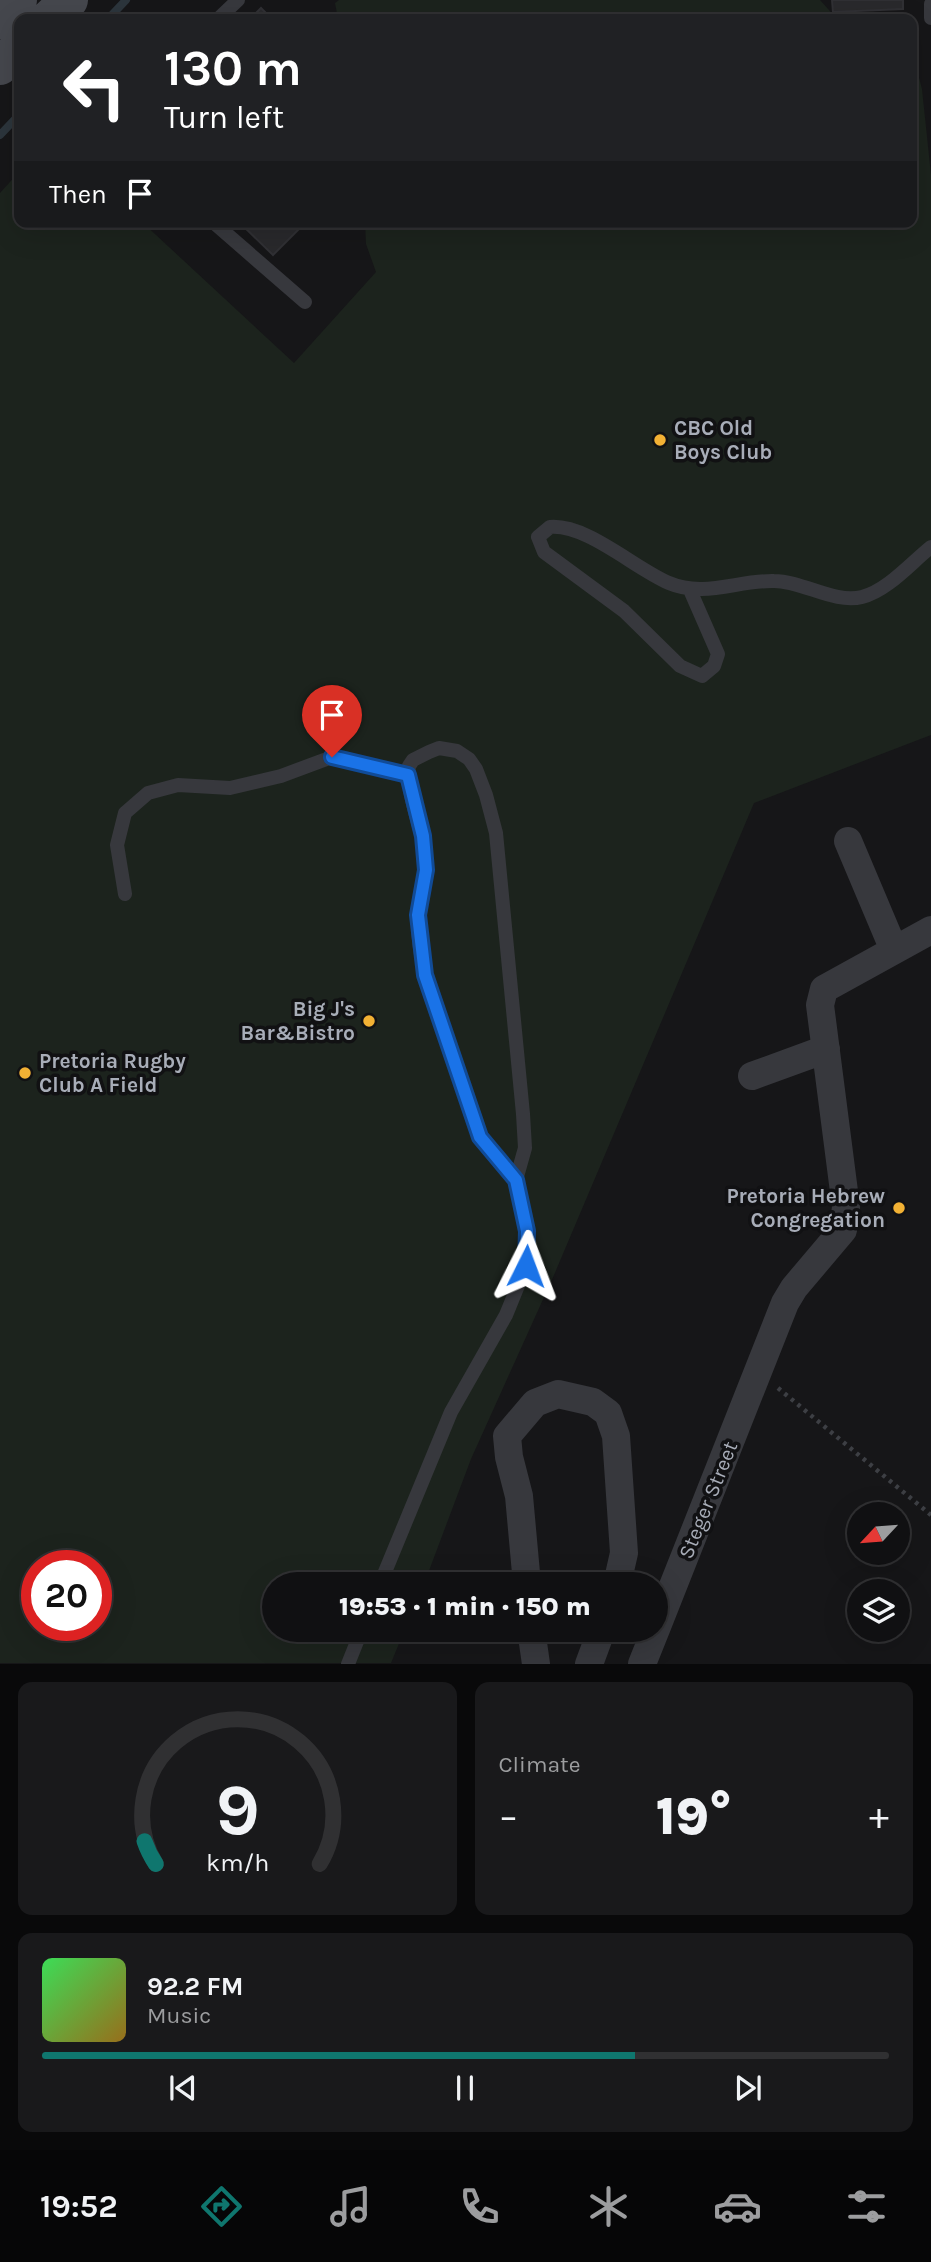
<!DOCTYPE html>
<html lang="en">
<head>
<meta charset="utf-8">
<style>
	body { margin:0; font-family:Karla,sans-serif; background:#19191b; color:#f1f3f6; height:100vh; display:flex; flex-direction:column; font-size:26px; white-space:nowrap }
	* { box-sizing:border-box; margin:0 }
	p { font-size:23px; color:#9c9d9f }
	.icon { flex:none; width:38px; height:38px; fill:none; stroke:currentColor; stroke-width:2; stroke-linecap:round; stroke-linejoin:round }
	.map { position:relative; height:1664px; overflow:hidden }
	.side { display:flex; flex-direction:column; gap:18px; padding:18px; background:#09090a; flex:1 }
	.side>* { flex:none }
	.guide { position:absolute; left:14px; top:14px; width:903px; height:214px; border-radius:14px; box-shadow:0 7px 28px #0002,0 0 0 2px #303032; background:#202124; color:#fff; overflow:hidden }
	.needle { width:46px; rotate:244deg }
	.fabs { position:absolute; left:847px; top:1502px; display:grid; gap:14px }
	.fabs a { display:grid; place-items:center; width:63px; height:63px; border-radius:50%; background:#101012; box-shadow:0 7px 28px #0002,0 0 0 2px #303032; font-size:35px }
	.speed { position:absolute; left:21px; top:1550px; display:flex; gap:14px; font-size:35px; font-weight:700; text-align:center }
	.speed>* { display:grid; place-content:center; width:91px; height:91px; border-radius:50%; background:#101012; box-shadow:0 7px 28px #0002,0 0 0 2px #303032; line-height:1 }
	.speed .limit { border:10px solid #d22; background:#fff; color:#111 }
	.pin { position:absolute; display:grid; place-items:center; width:60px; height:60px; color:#fff; margin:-72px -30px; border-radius:50% 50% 50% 0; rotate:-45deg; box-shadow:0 0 7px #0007 }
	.pin .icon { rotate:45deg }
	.me { position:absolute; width:77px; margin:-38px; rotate:3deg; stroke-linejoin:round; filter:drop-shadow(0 0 5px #0008) }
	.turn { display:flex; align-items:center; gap:24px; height:147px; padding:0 35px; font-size:32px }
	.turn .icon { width:91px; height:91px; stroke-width:2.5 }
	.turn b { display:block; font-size:49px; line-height:60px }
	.then { display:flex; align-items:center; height:66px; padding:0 35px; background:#0003; gap:14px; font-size:26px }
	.big { font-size:52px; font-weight:800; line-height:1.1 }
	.side .tile { flex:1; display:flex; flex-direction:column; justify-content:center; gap:10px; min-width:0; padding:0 24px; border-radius:14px; background:#19191b }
	.side .dial { align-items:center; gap:0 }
	.dial svg { height:182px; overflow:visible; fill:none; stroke:#303032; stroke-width:7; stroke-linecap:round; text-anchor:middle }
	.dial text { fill:#f1f3f6; stroke:none }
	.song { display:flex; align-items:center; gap:21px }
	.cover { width:84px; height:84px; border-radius:10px; background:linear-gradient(135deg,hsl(130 70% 55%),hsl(40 70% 35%)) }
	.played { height:7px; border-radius:4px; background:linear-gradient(90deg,#0f766e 70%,#303032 70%) }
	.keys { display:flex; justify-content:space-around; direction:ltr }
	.heat { display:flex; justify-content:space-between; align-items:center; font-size:38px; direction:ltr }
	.side .tiles { flex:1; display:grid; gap:18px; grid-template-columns:1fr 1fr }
	.tile:last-child { grid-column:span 2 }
	.trip { position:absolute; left:262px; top:1572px; width:406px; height:70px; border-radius:35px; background:#101012; box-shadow:0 7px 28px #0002,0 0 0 2px #303032; font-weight:800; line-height:70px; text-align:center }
	.tab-bar { display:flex; height:112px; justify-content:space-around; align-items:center; background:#060607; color:#9c9d9f }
	.tab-bar .icon { width:49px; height:49px }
	.tab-bar .on { color:#0f766e }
	.tab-bar b { font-size:32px; color:#f1f3f6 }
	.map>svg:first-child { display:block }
</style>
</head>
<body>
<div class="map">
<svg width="931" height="1664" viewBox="0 0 931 1664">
	<rect width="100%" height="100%" fill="#161618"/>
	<path fill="#1c231d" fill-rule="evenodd" d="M339,0h481l17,19h-499l-3,-16z
		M912,51l10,38 9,86v560l-177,68 -200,472 -83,184 -47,125h-149v45h130l-14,34h-391v-1470l19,-21v50h123l152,141 82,-91 -10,-28 -1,-22h547zM37,1566h59v60h-59z"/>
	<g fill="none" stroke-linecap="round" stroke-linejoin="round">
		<path stroke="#2c353c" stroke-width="8" d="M108,19l18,-19
			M0,135l19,-20"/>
	</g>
	<path fill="#29292c" stroke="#303034" stroke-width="2" d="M832,0h71v9l-70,3z
		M261,8l11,11h-22z
		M239,222h67l-33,33z"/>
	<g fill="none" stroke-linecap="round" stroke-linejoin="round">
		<path stroke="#3d3f44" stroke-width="4.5" stroke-dasharray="3.5 5" stroke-linecap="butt" d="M778,1388l153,127"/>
		<path stroke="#37383d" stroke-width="14" d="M931,4v14
			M218,19l20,-19
			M213,222l92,80
			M690,590l28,64 -4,12 -12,10 -22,-10 -56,-55 -80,-59 -6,-15 12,-10c37,-3 84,41 119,56 35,15 69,-3 105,-2 29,0 60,23 88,16 25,-6 49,-34 69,-50
			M125,894l-8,-49 8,-32 23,-20 30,-8 52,3 51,-12 51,-19 76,18
			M380,1584l71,-172 55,-97 20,-49 1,-35 -11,-51 9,-32 -2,-34 -27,-281 -10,-38 -10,-26 -7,-10 -12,-8 -18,-3 -10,4 -16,8 -4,6c-3,35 17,67 17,102 0,16 -7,32 -8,48 -1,20 3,40 7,60l55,161 36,43
			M348,1664l14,-35"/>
		<path stroke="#37383d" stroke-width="28" d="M848,841l46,109
			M752,1076l74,-27
			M527,1584l-8,-88 -10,-39 -2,-21 28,-33 23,-9 35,8 15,11 8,23 8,117 -7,31
			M531,1629l5,35
			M656,1629l129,-326 9,-15 49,-58 3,-23 -26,-202 4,-16 107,-59
			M589,1664l13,-35
			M642,1664l14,-35"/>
		<path stroke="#45474d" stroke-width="38" d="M49,19l20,-19
			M0,20l18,-20
			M0,66l19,-18"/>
	</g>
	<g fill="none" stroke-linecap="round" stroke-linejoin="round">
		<defs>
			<path id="route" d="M332,757l76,18 15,61 3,34 -8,45 7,60 55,162 36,43 11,51 -1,35"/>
		</defs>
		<use href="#route" stroke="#114b97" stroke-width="18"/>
		<use href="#route" stroke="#1a73e8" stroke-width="12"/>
	</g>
	<g fill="#f2b134" stroke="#111113" stroke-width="2.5">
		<circle cx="660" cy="440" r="7"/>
		<circle cx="369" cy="1021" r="7"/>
		<circle cx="25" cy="1073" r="7"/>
		<circle cx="899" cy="1208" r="7"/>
	</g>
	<g text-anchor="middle" stroke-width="7" stroke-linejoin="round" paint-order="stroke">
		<g font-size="21" font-weight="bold" fill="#a8adb8" stroke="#111113" text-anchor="start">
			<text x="674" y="435">CBC Old<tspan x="674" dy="24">Boys Club</tspan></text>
			<text x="355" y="1016" text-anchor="end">Big J's<tspan x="355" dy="24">Bar&amp;Bistro</tspan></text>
			<text x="39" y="1068">Pretoria Rugby<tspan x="39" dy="24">Club A Field</tspan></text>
			<text x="885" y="1203" text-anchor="end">Pretoria Hebrew<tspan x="885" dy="24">Congregation</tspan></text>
		</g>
		<g font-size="21" fill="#a8adb8" stroke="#111113">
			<text transform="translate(708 1500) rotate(-68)" y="7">Steger Street</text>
		</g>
	</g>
</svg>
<div class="fabs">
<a><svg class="needle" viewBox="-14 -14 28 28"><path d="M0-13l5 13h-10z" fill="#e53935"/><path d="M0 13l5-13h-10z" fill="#9c9d9f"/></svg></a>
<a><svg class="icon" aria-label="layers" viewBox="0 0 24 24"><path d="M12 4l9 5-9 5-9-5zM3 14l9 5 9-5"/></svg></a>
</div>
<div class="speed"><div class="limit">20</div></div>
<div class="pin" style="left:332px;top:757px;background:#d93025"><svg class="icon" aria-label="arrive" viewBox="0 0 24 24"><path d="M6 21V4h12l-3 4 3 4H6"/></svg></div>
<svg class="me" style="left:526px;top:1266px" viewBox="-20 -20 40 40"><path d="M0-17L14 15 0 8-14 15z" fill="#1a73e8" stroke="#fff" stroke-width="4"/></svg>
<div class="trip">19:53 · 1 min · 150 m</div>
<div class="guide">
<div class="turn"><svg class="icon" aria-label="left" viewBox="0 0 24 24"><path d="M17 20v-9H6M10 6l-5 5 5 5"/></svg><div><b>130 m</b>Turn left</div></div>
<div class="then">Then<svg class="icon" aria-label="arrive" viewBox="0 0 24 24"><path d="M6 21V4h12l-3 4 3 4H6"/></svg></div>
</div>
</div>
<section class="side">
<div class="tiles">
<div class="tile dial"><svg viewBox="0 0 100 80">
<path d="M14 69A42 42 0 1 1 86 69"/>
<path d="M14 69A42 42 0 0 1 9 59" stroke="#0f766e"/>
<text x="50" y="56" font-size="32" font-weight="700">9</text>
<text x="50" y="72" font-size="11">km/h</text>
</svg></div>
<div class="tile"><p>Climate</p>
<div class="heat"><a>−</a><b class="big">19°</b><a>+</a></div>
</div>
<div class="tile">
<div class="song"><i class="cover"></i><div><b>92.2 FM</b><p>Music</p></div></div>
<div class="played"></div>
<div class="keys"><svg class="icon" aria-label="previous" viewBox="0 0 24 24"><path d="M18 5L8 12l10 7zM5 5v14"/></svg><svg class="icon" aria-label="pause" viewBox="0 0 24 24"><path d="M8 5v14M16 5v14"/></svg><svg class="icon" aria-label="next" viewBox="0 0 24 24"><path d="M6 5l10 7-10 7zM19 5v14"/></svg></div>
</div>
</div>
</section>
<nav class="tab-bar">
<b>19:52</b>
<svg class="icon on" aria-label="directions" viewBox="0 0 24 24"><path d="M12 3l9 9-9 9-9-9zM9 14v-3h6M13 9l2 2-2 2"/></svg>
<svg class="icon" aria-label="music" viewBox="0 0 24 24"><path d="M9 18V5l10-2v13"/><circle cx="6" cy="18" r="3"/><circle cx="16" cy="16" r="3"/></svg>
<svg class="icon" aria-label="phone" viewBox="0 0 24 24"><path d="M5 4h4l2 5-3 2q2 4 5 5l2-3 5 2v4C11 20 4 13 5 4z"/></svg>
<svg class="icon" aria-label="climate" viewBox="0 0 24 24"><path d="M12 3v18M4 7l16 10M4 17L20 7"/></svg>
<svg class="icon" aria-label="car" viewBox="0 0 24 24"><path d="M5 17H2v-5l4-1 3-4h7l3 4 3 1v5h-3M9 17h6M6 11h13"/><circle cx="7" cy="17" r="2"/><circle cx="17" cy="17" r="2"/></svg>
<svg class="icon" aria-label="filters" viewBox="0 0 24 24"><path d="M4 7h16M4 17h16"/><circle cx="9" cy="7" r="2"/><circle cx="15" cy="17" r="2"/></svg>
</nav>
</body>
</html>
